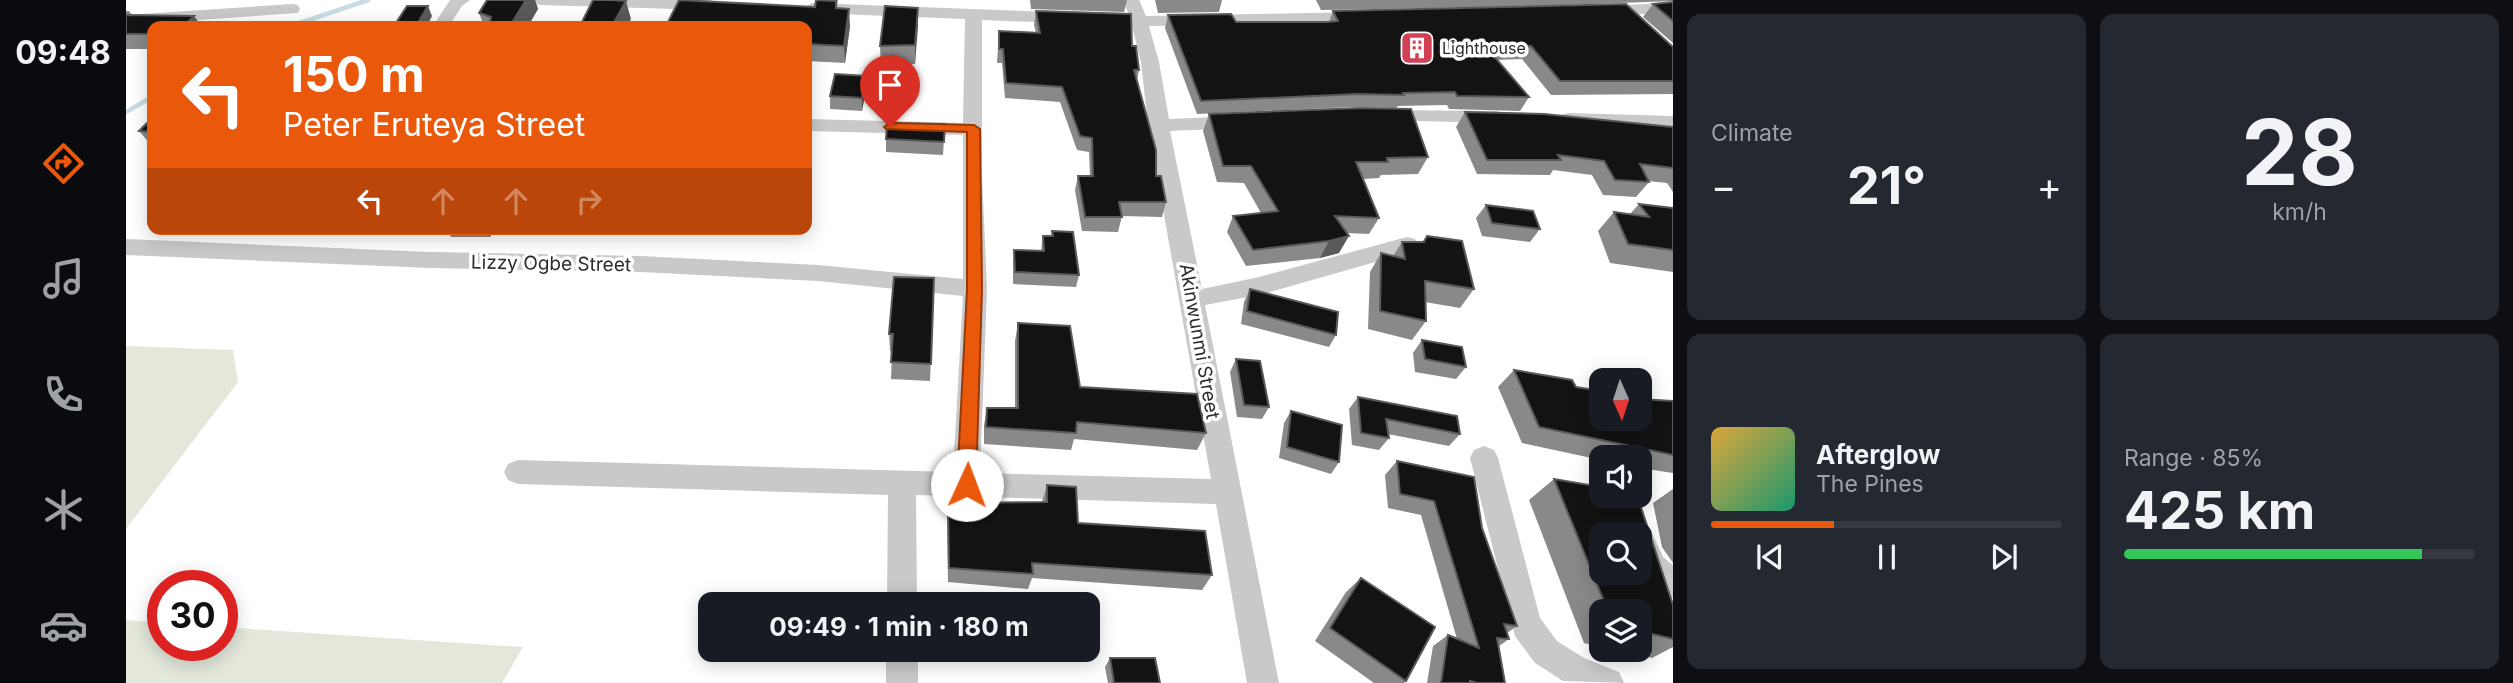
<!DOCTYPE html>
<html lang="en">
<head>
<meta charset="utf-8">
<style>
	body { margin:0; font-family:Inter,sans-serif; background:#242831; color:#f1f3f6; height:100vh; display:flex; flex-direction:column; font-size:26px; white-space:nowrap }
	* { box-sizing:border-box; margin:0 }
	p { font-size:23px; color:#9ea1a6 }
	.icon { flex:none; width:38px; height:38px; fill:none; stroke:currentColor; stroke-width:2; stroke-linecap:round; stroke-linejoin:round }
	.map { position:relative; flex:1; overflow:hidden }
	.side { display:flex; flex-direction:column; gap:14px; padding:14px; background:#0d0f14; width:840px }
	.side>* { flex:none }
	.guide { position:absolute; left:21px; top:21px; width:665px; height:214px; border-radius:14px; box-shadow:0 4px 18px #0003; background:#ea580c; color:#fff; overflow:hidden }
	.needle { width:46px; rotate:177deg }
	.buttons { position:absolute; left:1463px; top:368px; display:grid; gap:14px }
	.buttons a { display:grid; place-items:center; width:63px; height:63px; border-radius:14px; background:#171b24; box-shadow:0 4px 18px #0003; font-size:35px }
	.speed { position:absolute; left:21px; top:570px; display:flex; gap:14px; font-size:35px; font-weight:700; text-align:center }
	.speed>* { display:grid; place-content:center; width:91px; height:91px; border-radius:50%; background:#171b24; box-shadow:0 4px 18px #0003; line-height:1 }
	.speed .limit { border:10px solid #d22; background:#fff; color:#111 }
	.pin { position:absolute; display:grid; place-items:center; width:60px; height:60px; color:#fff; margin:-72px -30px; border-radius:50% 50% 50% 0; rotate:-45deg; box-shadow:0 0 7px #0007 }
	.pin .icon { rotate:45deg }
	.me { position:absolute; width:77px; margin:-38px; rotate:2deg; stroke-linejoin:round; filter:drop-shadow(0 0 5px #0008) }
	.turn { display:flex; align-items:center; gap:24px; height:147px; padding:0 21px; font-size:32px }
	.turn .icon { width:91px; height:91px; stroke-width:2.5 }
	.turn b { display:block; font-size:49px; line-height:60px }
	.lanes { display:flex; align-items:center; height:66px; padding:0 21px; background:#0003; justify-content:center; gap:35px; direction:ltr }
	.lanes .off { opacity:.35 }
	.big { font-size:52px; font-weight:700; line-height:1.1 }
	.side .card { flex:1; display:flex; flex-direction:column; justify-content:center; gap:10px; min-width:0; padding:0 24px; border-radius:14px; background:#242831 }
	.side .dial { align-items:center; gap:0 }
	.dial b { font-size:91px; line-height:1 }
	.song { display:flex; align-items:center; gap:21px }
	.cover { width:84px; height:84px; border-radius:10px; background:linear-gradient(135deg,hsl(40 70% 55%),hsl(160 70% 35%)) }
	.played { height:7px; border-radius:4px; background:linear-gradient(90deg,#ea580c 35%,#363941 35%) }
	.keys { display:flex; justify-content:space-around; direction:ltr }
	.heat { display:flex; justify-content:space-between; align-items:center; font-size:38px; direction:ltr }
	.charge { height:10px; border-radius:5px; background:linear-gradient(90deg,#34c759 85%,#363941 0) }
	.side .tiles { flex:1; display:grid; gap:14px; grid-template-columns:repeat(2,1fr) }
	.trip { position:absolute; left:572px; top:592px; width:402px; height:70px; border-radius:14px; background:#171b24; box-shadow:0 4px 18px #0003; font-weight:700; line-height:70px; text-align:center }
	main { display:flex; flex:1; min-height:0 }
	.tabs { display:flex; flex-direction:column; width:126px; justify-content:space-around; align-items:center; background:#090b0e; color:#9ea1a6 }
	.tabs .icon { width:49px; height:49px }
	.tabs .on { color:#ea580c }
	.tabs b { font-size:32px; color:#f1f3f6 }
	.map>svg:first-child { display:block }
</style>
</head>
<body>
<main>
<nav class="tabs">
<b>09:48</b>
<svg class="icon on" aria-label="directions" viewBox="0 0 24 24"><path d="M12 3l9 9-9 9-9-9zM9 14v-3h6M13 9l2 2-2 2"/></svg>
<svg class="icon" aria-label="music" viewBox="0 0 24 24"><path d="M9 18V5l10-2v13"/><circle cx="6" cy="18" r="3"/><circle cx="16" cy="16" r="3"/></svg>
<svg class="icon" aria-label="phone" viewBox="0 0 24 24"><path d="M5 4h4l2 5-3 2q2 4 5 5l2-3 5 2v4C11 20 4 13 5 4z"/></svg>
<svg class="icon" aria-label="climate" viewBox="0 0 24 24"><path d="M12 3v18M4 7l16 10M4 17L20 7"/></svg>
<svg class="icon" aria-label="car" viewBox="0 0 24 24"><path d="M5 17H2v-5l4-1 3-4h7l3 4 3 1v5h-3M9 17h6M6 11h13"/><circle cx="7" cy="17" r="2"/><circle cx="17" cy="17" r="2"/></svg>
</nav>
<div class="map">
<svg width="1547" height="683" viewBox="0 0 1547 683">
	<rect width="100%" height="100%" fill="#fff"/>
	<path fill="#e3e8db" d="M0,346l107,4 5,32 -112,147z
		M0,620l37,3v23h59v-19l301,20 -21,36h-376z"/>
	<g fill="none" stroke-linecap="round" stroke-linejoin="round">
		<path stroke="#c9dde6" stroke-width="4.5" d="M165,26l77,-26
			M0,112l26,-15"/>
		<path fill="#c9c9c9" fill-rule="evenodd" d="M324,0h20l-8,6 -13,20h-16z
			M405,0h179l8,5 -8,5 -171,-5z
			M997,0h16l7,16 218,-4 9,5 -9,5 -215,4 10,36 10,57 69,-3 7,2 3,4 -3,4 -7,2 -68,3 32,158 57,-12 148,-40 8,2 3,6 -3,6 -8,2 -148,42 -54,10 74,378h-32l-31,-179 -300,-9 1,109h-30l1,-109 -370,-11 -10,-4 -4,-8 4,-8 10,-4 435,12 10,-176 -145,-15 -177,-9 -211,-4 -304,-13v-16l304,13 211,4 177,9 145,14v-144l-156,-4v-12l156,4 2,-104 -153,-6 -8,-5 8,-5 317,12zM856,20l150,6 9,36 7,63 63,354 -231,-6 7,-184 -5,-115z
			M1547,3v10l-73,3 -8,-5 8,-5z
			M166,4l6,1 2,4 -2,4 -172,12v-10z
			M1257,110l114,1 10,6 -10,6 -121,-3 -3,-4 3,-4z
			M1442,113l105,3v12l-112,-5 -3,-4 3,-4z
			M1358,446l10,4 4,8 42,160 17,23 27,17 35,14 5,11 -61,-2 -28,-18 -20,-27 -45,-178 4,-8z
			M1514,525l10,4 13,28 10,8v33c-35,-14 -33,-31 -33,-64h-13l3,-5z
			M760,649h32v34h-32z"/>
	</g>
	<path fill="#898989" d="M361,0h48l3,9 -10,17h-44l-5,-13z
		M690,0h22l-1,8 13,18 -5,37 -38,-2v-35l8,-19z
		M904,0h97l-3,12 -93,-3z
		M1029,0h67l-3,12 -61,1z
		M1190,0h357v1l-136,5 -216,4z
		M1547,2v41l-30,-26 10,-13z
		M792,8l-3,56 -34,1 -1,-19z
		M0,11h3l3,4 62,1 7,10h-49v23h-26z
		M910,11l96,35 7,24 -2,10 19,96 10,26 -4,15 -40,-1 -4,16 -36,-1 -7,-41 3,-14h12l-1,-24 -12,-2 -17,-48 -55,-4 -3,-35h-5l2,-32 37,2 -2,-8z
		M1207,11l340,36v47l-122,1 -29,-36 -25,1 32,37 -9,14 -71,-2 -2,-4 -49,1 -2,2 -44,-1 -155,7 -32,-86 3,-13 68,7h93z
		M740,76v13l-4,22 -32,-2v-13z
		M1339,112l208,15v65l-6,-9 -19,-2 1,1 -13,15 -33,-2 -11,-20 -39,-5 -3,5 -73,-1 -21,-47z
		M1083,114l219,43 -10,17 -37,1 -2,3 -16,1 16,39 -10,16 -22,-1 -8,20 -19,5 -74,8 -19,-34 6,-16 28,-3 -17,-30 -27,-1 -14,-51z
		M26,118v28l-13,-15z
		M819,124l-2,31 -57,-3v-13z
		M1513,204l34,4v64l-63,-9 -12,-32 16,-19 16,2z
		M1360,205l54,24 -10,13 -48,-6 -6,-18z
		M321,229h46l-3,8h-39z
		M926,231l27,44 -3,12 -63,-3v-22l1,-12 27,1 2,-15h8z
		M1301,236l47,53 -14,19 -35,-6 1,19 -14,19 -44,-11 2,-57 11,-19 12,3 9,-14h20z
		M808,278l-4,103 -39,-2 1,-28h-2l-1,-17z
		M1124,289l86,46 -7,12 -88,-23 3,-22z
		M892,323l62,64 126,46 -9,17 -123,-11 -3,11 -87,-6v-19l3,-17h28v-67z
		M1296,340l44,27 -10,12 -41,-7 -2,-19z
		M1110,359l33,48 -7,12 -25,-2 -7,-45z
		M1388,370l62,17 25,31 72,-17v72l-33,-5v-11h-39v3l-79,-17 -24,-56z
		M1232,397l102,37 -11,12 -61,-12 1,4 -10,12 -27,-5 -3,-36z
		M1165,411l48,51 -8,12 -52,-16 5,-35z
		M1271,461l85,67 35,98 -10,7 2,6 -10,7 6,37h-78l6,-37 15,-11 9,4 -36,-124 -33,-7 -3,-33z
		M1428,479l119,126v42l-21,11 -39,-9h27v-38h-39v36l-17,-4 -55,-143z
		M921,485l31,38 134,52 -10,15 -170,-12 -4,11 -80,-7 -1,-63 1,-16 94,-1z
		M1547,489v74l-11,-16 -9,-44z
		M1235,578l45,103 -2,2h-30l-59,-42 31,-49z
		M984,658l50,25h-52l-3,-16z"/>
	<path fill="#5a5a5a" d="M400,0h9l3,9 -10,17h-18z
		M500,1l5,18 -4,7h-15z
		M302,6l4,10 -5,10h-11z
		M792,8v19l-3,37v-19z
		M723,9l1,17 -5,37 -1,-17z
		M68,16l7,10h-17z
		M740,76v13l-4,22v-13z
		M360,229h7l-3,8z
		M1223,236l-10,17 -19,5 9,-17z"/>
	<path fill="#131313" stroke="#5a5a5a" stroke-width="2" fill-rule="evenodd" d="M361,0h39l-16,26h-21l2,-9 -12,-4z
		M467,0h20l13,1 -14,25h-32z
		M553,0l136,7 1,-7 20,1v7l13,1 -5,37 -37,-2v-18h-141z
		M1547,2v19l-20,-17z
		M1500,4l47,43v34h-113l-29,-35 -45,1 43,50 -72,-1 -2,-4 -52,1 1,2 -46,-1 -157,7 -33,-86 63,-1 5,8h92l10,-1 -5,-10z
		M281,6h21l-12,20h-22z
		M759,6l33,2 -3,37 -35,1z
		M910,11l95,3 1,32h4l3,24h-5l22,80v26h5l5,26h-47l3,15h-37l-7,-41h15l-1,-38 -12,-2 -18,-49 -56,-4 -3,-34h-4v-18l41,2z
		M0,15l68,1 -10,10h-32v8h-26z
		M709,74l31,2 -4,22 -32,-2z
		M1234,108l51,1 17,48 -41,1 1,4h-32l23,56 -44,-2 14,20 -20,5 -76,9 -20,-34 45,-5 -27,-45h-28l-14,-52z
		M1339,112l79,2 129,13v41l-33,-4 9,18 -34,-2 -11,-19 -46,-6 3,5h-74z
		M26,118v14l-13,-1z
		M761,123l58,1 -1,18 -58,-3z
		M1513,204l34,4v42l-45,-6 -14,-32 35,5z
		M1360,205l47,6 7,18 -48,-6z
		M926,231l21,1 6,43 -64,-3 -1,-22 30,1 -1,-15h10z
		M1301,236l35,5 12,48 -49,-8 1,40 -46,-10 1,-58 24,6 -3,-17h22z
		M768,277l40,1 -3,86 -40,-2 2,-28h-4z
		M1124,289l88,23 -2,23 -89,-24z
		M892,323l52,3 10,61 117,7 9,39 -129,-11 -1,11 -90,-6 1,-19h31z
		M1296,340l40,7 4,20 -41,-8z
		M1110,359l24,2 9,46 -25,-2z
		M1388,370l58,10 4,7 25,4v27h39v-19l33,2v54l-134,-28z
		M1232,397l99,19 3,18 -74,-15 3,19 -28,-5z
		M1165,411l51,14 -3,37 -52,-15z
		M1271,461l77,16 8,51 35,98 -13,-2 5,15 -12,-1 8,45h-27l-8,-2v2h-29l7,-48 31,13 -45,-147 -34,-7z
		M1428,479l47,8v8h36l36,110v34l-33,-8v-20h-32zM1475,534h39v38h-39z
		M921,485l29,2 2,36 127,8 7,44 -180,-12 1,11 -84,-6 -1,-65 99,-1z
		M1235,578l74,49 -29,54 -76,-53z
		M984,658h45l5,25h-46z"/>
	<path fill="#ea580c" stroke="#983908" stroke-width="2" d="M764,123l84,2 6,4 2,160 -6,196 -3,6 -6,2 -7,-2 -3,-6 10,-196v-157l-81,-3 -2,-2z"/>
	<defs>
		<symbol id="building-square" viewBox="-11 -11 22 22"><rect x="-9" y="-9" width="18" height="18" rx="4" fill="#d14054" stroke="#fff"/><path d="M-4-6H4V6H1V3H-1V6H-4ZM-2.5-4.3h1.7v1.8h-1.7ZM.8-4.3h1.7v1.8H.8ZM-2.5-1h1.7V.8h-1.7ZM.8-1h1.7V.8H.8Z" fill="#fff"/></symbol>
	</defs>
	<g fill-rule="evenodd">
		<use href="#building-square" x="1272" y="29" width="38" height="38"/>
	</g>
	<g text-anchor="middle" stroke-width="7" stroke-linejoin="round" paint-order="stroke">
		<g font-size="16" fill="#2c2c2c" stroke="#fff" text-anchor="start">
			<text x="1316" y="54">Lighthouse</text>
		</g>
		<g font-size="19" fill="#2c2c2c" stroke="#fff">
			<text transform="translate(425 263) rotate(1)" y="7">Lizzy Ogbe Street</text>
			<text transform="translate(1074 341) rotate(80)" y="7">Akinwunmi Street</text>
		</g>
	</g>
</svg>
<div class="buttons">
<a><svg class="needle" viewBox="-14 -14 28 28"><path d="M0-13l5 13h-10z" fill="#e53935"/><path d="M0 13l5-13h-10z" fill="#9ea1a6"/></svg></a>
<a><svg class="icon" aria-label="sound" viewBox="0 0 24 24"><path d="M4 9h4l5-4v14l-5-4H4zM17 9q2 3 0 6"/></svg></a>
<a><svg class="icon" aria-label="search" viewBox="0 0 24 24"><circle cx="10" cy="10" r="6"/><path d="M15 15l6 6"/></svg></a>
<a><svg class="icon" aria-label="layers" viewBox="0 0 24 24"><path d="M12 4l9 5-9 5-9-5zM3 14l9 5 9-5"/></svg></a>
</div>
<div class="speed"><div class="limit">30</div></div>
<div class="pin" style="left:764px;top:127px;background:#d93025"><svg class="icon" aria-label="arrive" viewBox="0 0 24 24"><path d="M6 21V4h12l-3 4 3 4H6"/></svg></div>
<svg class="me" style="left:841px;top:485px" viewBox="-20 -20 40 40"><circle r="19" fill="#fff"/><path d="M0-13L10 11 0 6-10 11z" fill="#ea580c"/></svg>
<div class="trip">09:49 · 1 min · 180 m</div>
<div class="guide">
<div class="turn"><svg class="icon" aria-label="left" viewBox="0 0 24 24"><path d="M17 20v-9H6M10 6l-5 5 5 5"/></svg><div><b>150 m</b>Peter Eruteya Street</div></div>
<div class="lanes"><svg class="icon" aria-label="left" viewBox="0 0 24 24"><path d="M17 20v-9H6M10 6l-5 5 5 5"/></svg><svg class="icon off" aria-label="ahead" viewBox="0 0 24 24"><path d="M12 20V5M6 11l6-6 6 6"/></svg><svg class="icon off" aria-label="ahead" viewBox="0 0 24 24"><path d="M12 20V5M6 11l6-6 6 6"/></svg><svg class="icon off" aria-label="right" viewBox="0 0 24 24"><path d="M7 20v-9h11M14 6l5 5-5 5"/></svg></div>
</div>
</div>
<section class="side">
<div class="tiles">
<div class="card"><p>Climate</p>
<div class="heat"><a>−</a><b class="big">21°</b><a>+</a></div>
</div>
<div class="card dial"><b>28</b><p>km/h</p></div>
<div class="card">
<div class="song"><i class="cover"></i><div><b>Afterglow</b><p>The Pines</p></div></div>
<div class="played"></div>
<div class="keys"><svg class="icon" aria-label="previous" viewBox="0 0 24 24"><path d="M18 5L8 12l10 7zM5 5v14"/></svg><svg class="icon" aria-label="pause" viewBox="0 0 24 24"><path d="M8 5v14M16 5v14"/></svg><svg class="icon" aria-label="next" viewBox="0 0 24 24"><path d="M6 5l10 7-10 7zM19 5v14"/></svg></div>
</div>
<div class="card"><p>Range · 85%</p><b class="big">425 km</b><div class="charge"></div></div>
</div>
</section>
</main>
</body>
</html>
